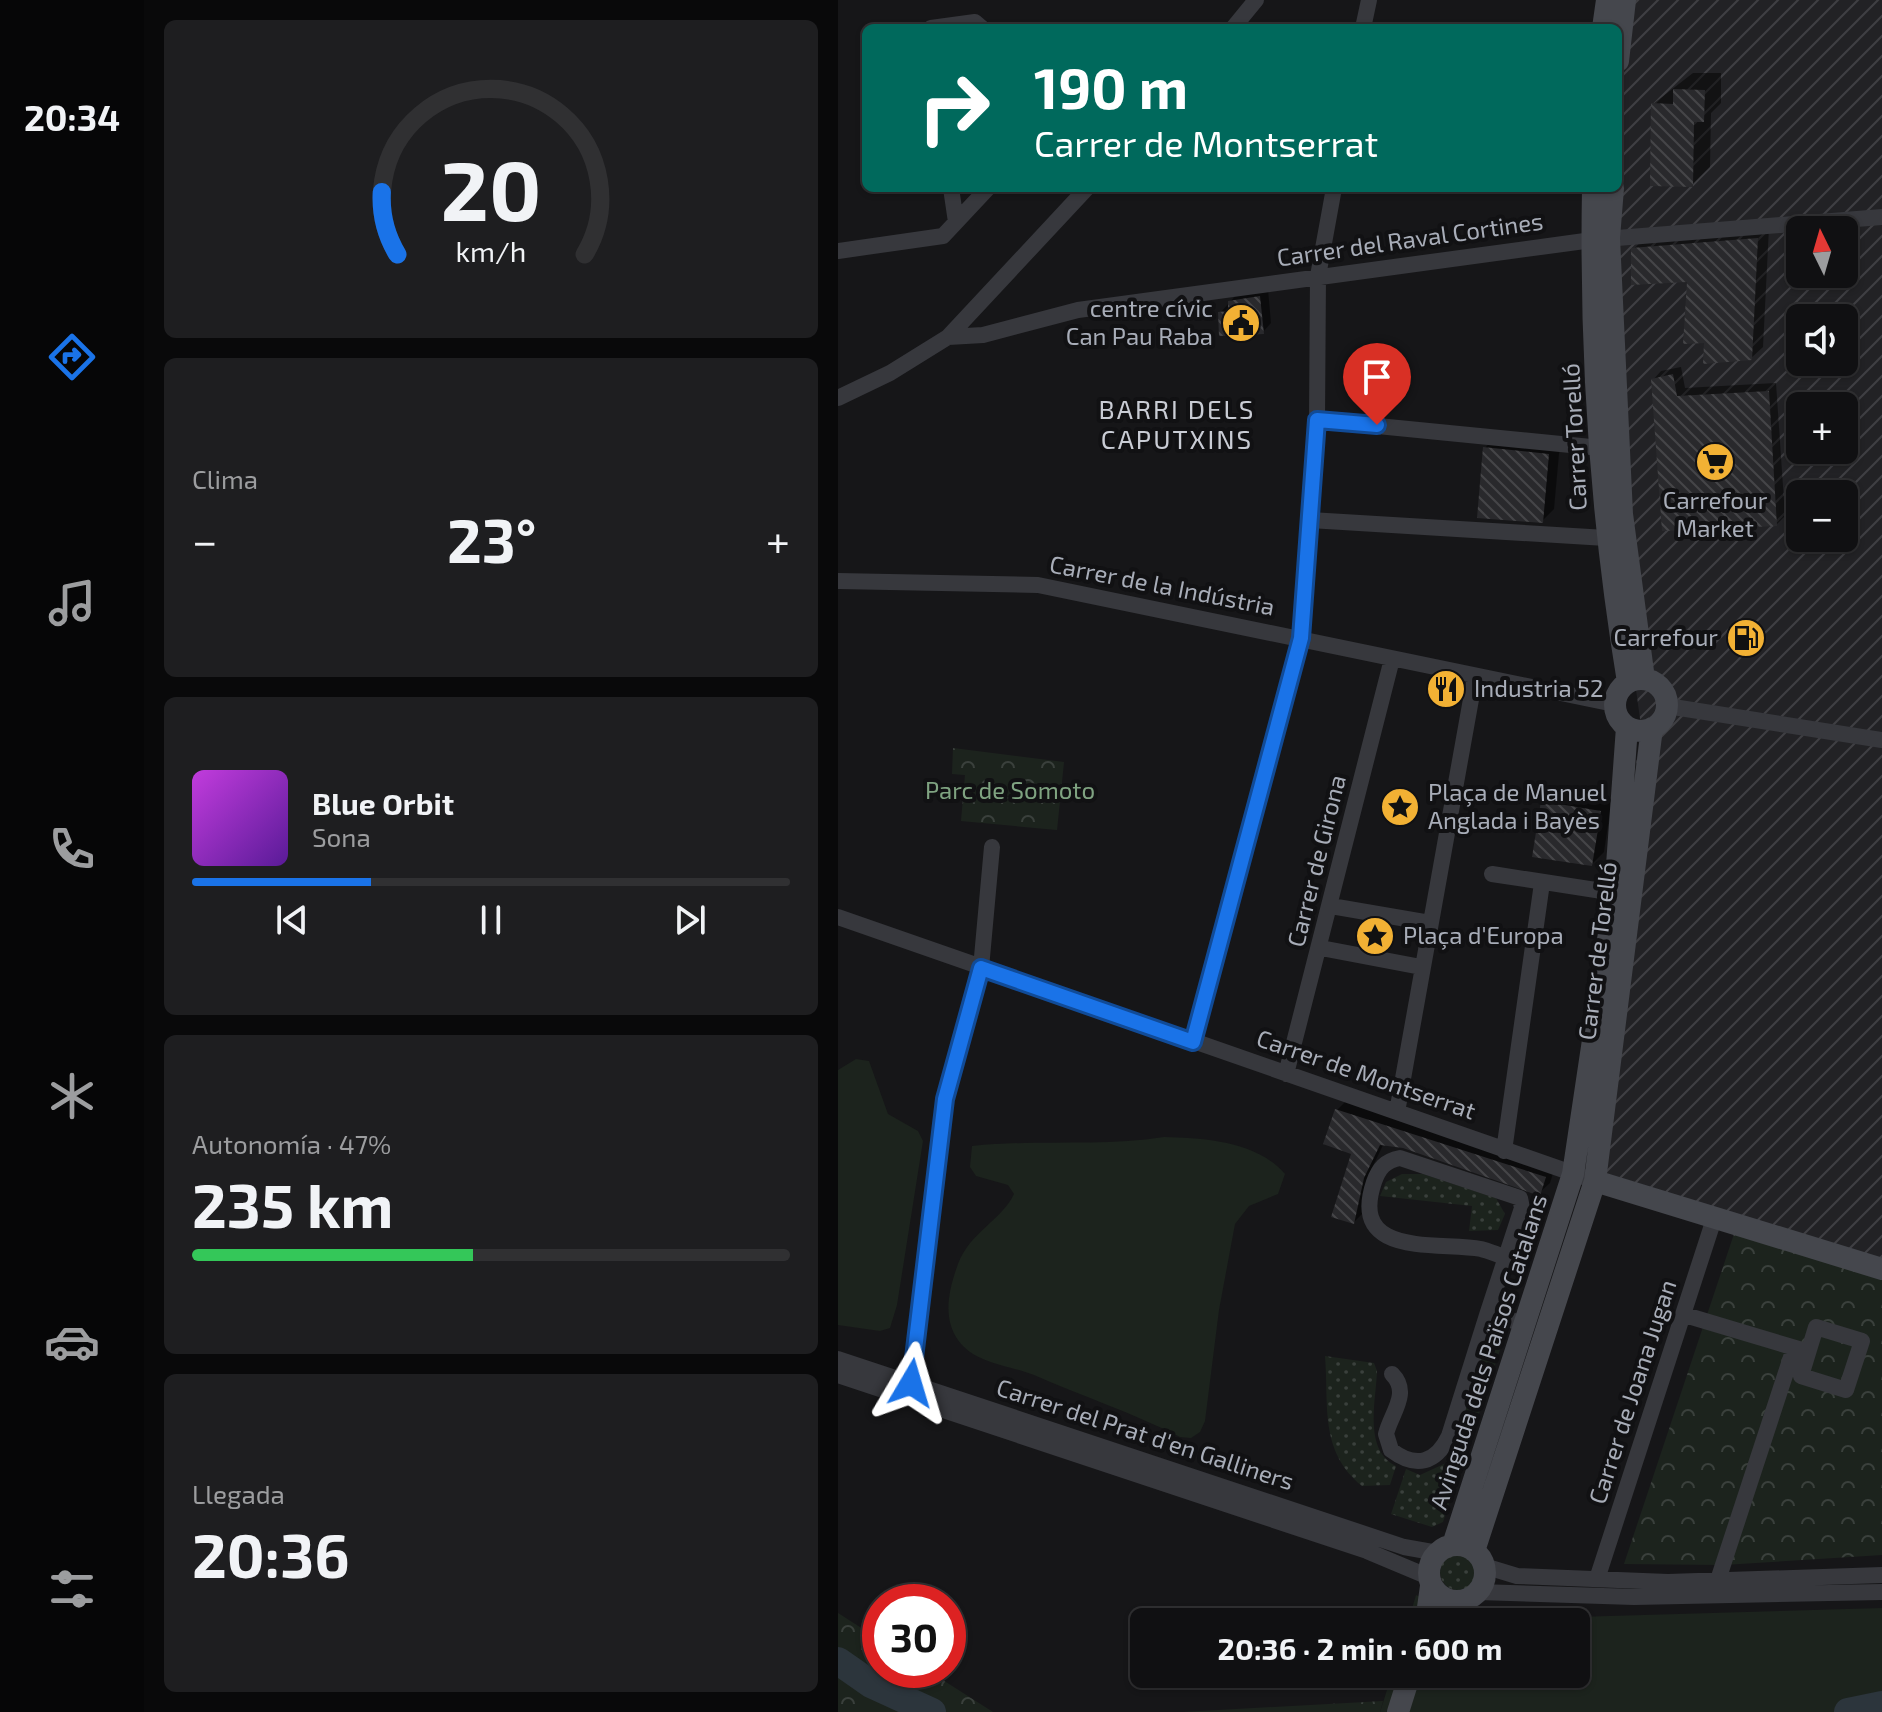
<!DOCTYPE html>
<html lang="es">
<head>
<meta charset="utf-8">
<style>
	body { margin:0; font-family:"Exo 2",sans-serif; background:#1e1e20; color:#f1f3f6; height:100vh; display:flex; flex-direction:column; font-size:30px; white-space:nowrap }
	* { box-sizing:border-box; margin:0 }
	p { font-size:26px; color:#9c9d9f }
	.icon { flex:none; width:44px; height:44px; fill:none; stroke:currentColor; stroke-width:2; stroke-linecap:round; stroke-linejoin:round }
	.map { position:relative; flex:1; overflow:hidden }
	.side { display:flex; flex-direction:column; gap:20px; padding:20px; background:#09090a; width:694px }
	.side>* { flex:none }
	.hud { position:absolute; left:24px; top:24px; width:760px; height:168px; border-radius:12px; box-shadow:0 2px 6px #0004,0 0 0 2px #303032; background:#00695c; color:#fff; overflow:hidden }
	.needle { width:52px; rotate:355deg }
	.tools { position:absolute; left:948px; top:216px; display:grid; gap:16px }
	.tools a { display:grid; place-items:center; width:72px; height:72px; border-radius:12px; background:#101012; box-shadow:0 2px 6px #0004,0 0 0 2px #303032; font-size:40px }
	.speed { position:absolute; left:24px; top:1584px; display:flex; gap:16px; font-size:40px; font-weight:700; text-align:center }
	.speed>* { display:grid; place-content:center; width:104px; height:104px; border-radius:50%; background:#101012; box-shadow:0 2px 6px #0004,0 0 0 2px #303032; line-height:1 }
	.speed .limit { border:12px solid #d22; background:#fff; color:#111 }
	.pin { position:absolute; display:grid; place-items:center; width:68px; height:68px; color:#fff; margin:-82px -34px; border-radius:50% 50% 50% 0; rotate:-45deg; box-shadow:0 0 8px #0007 }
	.pin .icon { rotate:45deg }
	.me { position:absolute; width:88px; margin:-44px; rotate:7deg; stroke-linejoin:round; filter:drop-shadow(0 0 6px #0008) }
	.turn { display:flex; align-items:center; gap:28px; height:168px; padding:0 40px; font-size:36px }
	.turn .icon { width:104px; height:104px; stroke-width:2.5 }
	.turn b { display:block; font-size:56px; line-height:68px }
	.big { font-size:60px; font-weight:700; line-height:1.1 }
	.side .tile { flex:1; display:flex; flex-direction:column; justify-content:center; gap:12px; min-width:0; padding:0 28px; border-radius:12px; background:#1e1e20 }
	.side .dial { align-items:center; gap:0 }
	.dial svg { height:208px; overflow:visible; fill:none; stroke:#303032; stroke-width:7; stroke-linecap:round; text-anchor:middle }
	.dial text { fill:#f1f3f6; stroke:none }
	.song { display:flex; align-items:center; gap:24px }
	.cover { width:96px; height:96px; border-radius:12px; background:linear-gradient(135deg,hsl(290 70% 55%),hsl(270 70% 35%)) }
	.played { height:8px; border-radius:4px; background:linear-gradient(90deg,#1a73e8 30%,#303032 30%) }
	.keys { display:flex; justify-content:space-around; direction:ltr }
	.heat { display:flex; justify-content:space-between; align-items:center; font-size:44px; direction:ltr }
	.charge { height:12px; border-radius:6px; background:linear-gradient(90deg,#34c759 47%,#303032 0) }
	.trip { position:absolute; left:292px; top:1608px; width:460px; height:80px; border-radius:12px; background:#101012; box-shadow:0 2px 6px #0004,0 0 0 2px #303032; font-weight:700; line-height:80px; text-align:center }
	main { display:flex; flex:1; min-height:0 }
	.tab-bar { display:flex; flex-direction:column; width:144px; justify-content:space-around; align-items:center; background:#060607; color:#9c9d9f }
	.tab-bar .icon { width:56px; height:56px }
	.tab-bar .current { color:#1a73e8 }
	.tab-bar b { font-size:36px; color:#f1f3f6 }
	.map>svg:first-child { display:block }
</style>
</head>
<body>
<main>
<nav class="tab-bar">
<b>20:34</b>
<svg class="icon current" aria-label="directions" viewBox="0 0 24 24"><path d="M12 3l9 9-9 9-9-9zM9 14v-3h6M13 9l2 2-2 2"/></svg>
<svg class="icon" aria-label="music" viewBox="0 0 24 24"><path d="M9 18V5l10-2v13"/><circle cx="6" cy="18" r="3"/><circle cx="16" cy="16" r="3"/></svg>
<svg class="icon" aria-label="phone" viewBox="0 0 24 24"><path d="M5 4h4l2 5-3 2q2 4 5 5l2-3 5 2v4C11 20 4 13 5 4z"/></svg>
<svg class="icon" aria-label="climate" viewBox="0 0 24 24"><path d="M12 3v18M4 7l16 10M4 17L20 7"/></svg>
<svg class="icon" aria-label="car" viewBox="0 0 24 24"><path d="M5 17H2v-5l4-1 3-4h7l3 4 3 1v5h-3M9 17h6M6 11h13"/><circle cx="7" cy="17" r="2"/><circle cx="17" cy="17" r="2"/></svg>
<svg class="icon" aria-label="filters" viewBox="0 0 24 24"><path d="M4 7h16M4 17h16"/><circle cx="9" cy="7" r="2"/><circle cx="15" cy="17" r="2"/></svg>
</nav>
<section class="side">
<div class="tile dial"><svg viewBox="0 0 100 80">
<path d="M14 69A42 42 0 1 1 86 69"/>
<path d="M14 69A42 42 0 0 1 8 45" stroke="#1a73e8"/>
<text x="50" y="56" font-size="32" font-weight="700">20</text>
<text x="50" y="72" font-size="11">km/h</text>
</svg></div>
<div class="tile"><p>Clima</p>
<div class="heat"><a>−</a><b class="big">23°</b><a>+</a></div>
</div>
<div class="tile">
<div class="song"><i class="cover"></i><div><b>Blue Orbit</b><p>Sona</p></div></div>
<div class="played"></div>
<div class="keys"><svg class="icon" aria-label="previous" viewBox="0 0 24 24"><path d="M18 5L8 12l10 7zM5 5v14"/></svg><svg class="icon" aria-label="pause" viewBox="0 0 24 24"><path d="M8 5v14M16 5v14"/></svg><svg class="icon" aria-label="next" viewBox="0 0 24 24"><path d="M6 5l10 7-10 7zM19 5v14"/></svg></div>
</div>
<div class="tile"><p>Autonomía · 47%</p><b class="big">235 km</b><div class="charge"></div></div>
<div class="tile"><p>Llegada</p><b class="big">20:36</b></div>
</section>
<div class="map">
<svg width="1044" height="1712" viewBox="0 0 1044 1712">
	<defs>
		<pattern id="industrial-furrows" width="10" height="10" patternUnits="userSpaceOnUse" patternTransform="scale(2)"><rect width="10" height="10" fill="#222225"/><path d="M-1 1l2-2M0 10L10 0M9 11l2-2" fill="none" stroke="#3f3f43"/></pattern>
		<pattern id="park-crowns" width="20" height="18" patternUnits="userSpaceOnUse" patternTransform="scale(2)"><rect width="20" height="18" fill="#1c231d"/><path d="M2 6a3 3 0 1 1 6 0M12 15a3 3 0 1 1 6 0" fill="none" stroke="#3a403c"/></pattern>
		<pattern id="garden-dots" width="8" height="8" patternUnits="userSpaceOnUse" patternTransform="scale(2)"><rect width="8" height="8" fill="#1c231d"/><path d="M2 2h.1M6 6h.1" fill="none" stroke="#3a403c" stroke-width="1.8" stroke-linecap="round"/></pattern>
		<pattern id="building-back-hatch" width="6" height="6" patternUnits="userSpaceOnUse" patternTransform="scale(2)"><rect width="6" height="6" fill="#29292c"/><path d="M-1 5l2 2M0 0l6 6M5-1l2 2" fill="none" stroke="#454548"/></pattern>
	</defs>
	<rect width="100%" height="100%" fill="#161618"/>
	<path fill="url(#industrial-furrows)" fill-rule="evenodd" d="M777,0h267v1277l-300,-100 59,-451 -26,-190 3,-508zM962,230h44v44h-44zM962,318h44v44h-44zM962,406h44v44h-44zM962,494h44v44h-44z"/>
	<path fill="#1c231d" d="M18,1059l13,2 19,53 30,17 5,10 -26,164 -7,23 -10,3 -42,-6v-255z
		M326,1137c40,1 93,4 121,37l-7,20 -29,12 -14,18 -16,86 -14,111 -5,11 -9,6 -11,-1c-47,-24 -98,-41 -146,-62 -25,-10 -59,-11 -76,-35 -16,-23 -9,-51 0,-76 12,-32 43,-43 56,-70l-6,-9 -32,-9 -6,-9 2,-21c65,-7 129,1 192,-9z
		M578,1595l59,25 407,-12v98l-6,6h-496l12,-38h184v-52h-168z"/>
	<path fill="url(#park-crowns)" d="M115,748l111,14 -7,68 -96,-9 4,-46 -13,-1z
		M898,1228l146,49v278l-159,10 -99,-1z
		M0,1613l42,27v30h47l66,42h-155z
		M545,1701l-3,11h-197z"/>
	<path fill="url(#garden-dots)" d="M564,1174h21l73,24 9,16 -7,16 -29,1 3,-25 -92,-10 6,-14z
		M658,1331l10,1 -63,190 -11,5 -41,-13 15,-45 14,6 26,-12 38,-115z
		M487,1356l49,7 3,8c-1,30 -14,79 19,95l-6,19 -28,1c-43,-35 -33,-81 -37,-130z
		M602 1572a18 18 0 1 1 36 0a18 18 0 1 1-36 0Z"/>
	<path fill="#0007" d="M855,73h28v30l-10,10 -1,54 -18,18 -39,-81z
		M931,227l-6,120 -12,11 -45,-17 -17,-62 -55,-30 11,-12z
		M430,289l3,34 -8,9 -43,-19 18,-20z
		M843,367l4,21 91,-5 9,133 -8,8 -124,-144 8,-9z
		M658,436l64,7 -6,66 -12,12 -57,-73z
		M717,790l57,9 -8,53 -12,12 -49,-62z
		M509,1100l208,67 -5,16 -11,10 -135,-47 -20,-3 -11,23 -9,46 -10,10v-69l-17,-43z"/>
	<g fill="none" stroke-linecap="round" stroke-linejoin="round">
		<path stroke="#2c353c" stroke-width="28" d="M0,1661l33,23 61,28
			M1010,1712l34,-7"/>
	</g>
	<path fill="url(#building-back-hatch)" d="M835,89l32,1 -1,32h-10l-1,65 -43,-1 1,-83 22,1z
		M920,238l-6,122 -49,4 1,-21 -21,1 4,-62 -56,3v-37z
		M422,296l4,38 -45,2 -1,-24 10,-1v-10z
		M835,374l4,22 92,-5 8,135 -115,5 -11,-152z
		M645,447l66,7 -6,69 -66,-5z
		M703,801l60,10 -9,55 -60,-9z
		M497,1109l211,68 -6,19 -137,-48 -23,-3 -16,33 -10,46 -23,-7 20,-63 -28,-10z"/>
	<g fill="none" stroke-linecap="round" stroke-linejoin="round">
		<path stroke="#37383d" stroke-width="16" d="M93,28l44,-6 7,6
			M395,28l23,-28
			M525,28l6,-28
			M113,188l5,34
			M0,251l105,-15 45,-48
			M110,337l35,-2 95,-25 514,-70 290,-23
			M0,398l52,-25 58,-36 139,-149
			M479,420l284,28
			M472,520l296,18
			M0,581l200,4 576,119
			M829,706l215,34
			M654,874l123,19
			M493,906l99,17
			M0,917l757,264
			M483,948l100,19
			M355,1042l108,-404 16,-218 1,-144 16,-88
			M448,1074l106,-415
			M559,1112l78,-435
			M666,1151l38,-268
			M667,1257c-7,-2 -16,-6 -24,-8 -42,-8 -133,10 -107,-67 5,-14 11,-21 26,-24l120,40 2,10 -34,104 37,13
			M847,1315l117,35
			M978,1327l46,14 -16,49 -45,-14z
			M0,1359l566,188 34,6
			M554,1374c19,19 -1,39 -6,60l5,16c25,19 45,13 58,-14l39,-124
			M0,1375l529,176 62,26
			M73,1383l34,-284 36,-131 11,-121
			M646,1566l33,10 151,6 214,-7
			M759,1579l117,-360
			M880,1580l76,-232
			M640,1592l156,5 248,-5"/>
		<path stroke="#45474d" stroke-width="22" d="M765,28l4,-28
			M780,61l7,-61
			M755,188c-3,165 8,331 35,494
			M775,188l-4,50 13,276 22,165
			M777 705a26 26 0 1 1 52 0a26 26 0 1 1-52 0Z
			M757,1181l287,88
			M591 1573a28 28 0 1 1 56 0a28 28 0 1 1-56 0Z
			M615,1545l120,-371 42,-281 12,-166
			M636,1551l121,-370 57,-453
			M588,1622l5,-36
			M560,1712l12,-38"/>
	</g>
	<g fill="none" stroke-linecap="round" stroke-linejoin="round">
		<defs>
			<path id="route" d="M73,1383l34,-284 36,-131 212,74 108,-404 16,-218 60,5"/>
		</defs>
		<use href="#route" stroke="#114b97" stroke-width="20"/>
		<use href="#route" stroke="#1a73e8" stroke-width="14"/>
	</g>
	<defs>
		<symbol id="civic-disc" viewBox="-11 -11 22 22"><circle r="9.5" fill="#f2b134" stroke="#111113"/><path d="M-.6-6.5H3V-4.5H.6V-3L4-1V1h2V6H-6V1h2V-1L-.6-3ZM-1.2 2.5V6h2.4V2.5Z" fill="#111"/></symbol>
		<symbol id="supermarket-disc" viewBox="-11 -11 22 22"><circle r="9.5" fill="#f2b134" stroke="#111113"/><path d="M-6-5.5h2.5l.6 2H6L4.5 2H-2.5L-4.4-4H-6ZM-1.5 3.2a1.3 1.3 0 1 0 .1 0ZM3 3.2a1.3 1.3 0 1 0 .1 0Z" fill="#111"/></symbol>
		<symbol id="fuel-disc" viewBox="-11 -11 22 22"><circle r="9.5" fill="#f2b134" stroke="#111113"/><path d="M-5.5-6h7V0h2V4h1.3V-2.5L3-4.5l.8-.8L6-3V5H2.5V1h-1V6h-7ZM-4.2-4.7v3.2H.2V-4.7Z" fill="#111"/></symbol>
		<symbol id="restaurant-disc" viewBox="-11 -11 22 22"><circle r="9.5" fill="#f2b134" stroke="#111113"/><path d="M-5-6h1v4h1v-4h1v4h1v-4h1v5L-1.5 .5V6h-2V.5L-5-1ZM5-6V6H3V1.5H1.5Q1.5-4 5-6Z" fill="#111"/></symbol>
		<symbol id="sight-disc" viewBox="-11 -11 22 22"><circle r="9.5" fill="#f2b134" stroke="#111113"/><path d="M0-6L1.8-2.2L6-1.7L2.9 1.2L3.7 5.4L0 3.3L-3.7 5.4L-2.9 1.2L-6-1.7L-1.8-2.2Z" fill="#111"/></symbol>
	</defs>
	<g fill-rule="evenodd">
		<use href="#civic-disc" x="381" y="301" width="44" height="44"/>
		<use href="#supermarket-disc" x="855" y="440" width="44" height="44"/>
		<use href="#fuel-disc" x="886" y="616" width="44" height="44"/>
		<use href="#restaurant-disc" x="586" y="667" width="44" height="44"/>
		<use href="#sight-disc" x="540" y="785" width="44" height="44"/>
		<use href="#sight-disc" x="515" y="914" width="44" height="44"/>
	</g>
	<g text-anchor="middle" stroke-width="8" stroke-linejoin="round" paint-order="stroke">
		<g font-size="24" fill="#a8adb8" stroke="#111113">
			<text transform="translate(572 240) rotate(-8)" y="8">Carrer del Raval Cortines</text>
			<text transform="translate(737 437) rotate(-93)" y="8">Carrer Torelló</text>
			<text transform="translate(324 586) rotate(11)" y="8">Carrer de la Indústria</text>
			<text transform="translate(479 861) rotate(-76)" y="8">Carrer de Girona</text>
			<text transform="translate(760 951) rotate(-83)" y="8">Carrer de Torelló</text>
			<text transform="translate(528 1075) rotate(19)" y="8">Carrer de Montserrat</text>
			<text transform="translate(651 1352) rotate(-72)" y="8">Avinguda dels Països Catalans</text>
			<text transform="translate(795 1392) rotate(-72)" y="8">Carrer de Joana Jugan</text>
			<text transform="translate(307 1435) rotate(18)" y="8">Carrer del Prat d'en Galliners</text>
		</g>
		<g font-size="24" fill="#a8adb8" stroke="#111113" text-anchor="start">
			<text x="375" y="317" text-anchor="end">centre cívic<tspan x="375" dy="28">Can Pau Raba</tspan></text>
			<text x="877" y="509" text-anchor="middle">Carrefour<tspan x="877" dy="28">Market</tspan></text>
			<text x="880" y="646" text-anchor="end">Carrefour</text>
			<text x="636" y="697">Industria 52</text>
			<text x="590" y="801">Plaça de Manuel<tspan x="590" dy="28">Anglada i Bayès</tspan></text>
			<text x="565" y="944">Plaça d'Europa</text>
		</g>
		<g font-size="24" fill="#7fa381" stroke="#111113">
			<text x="172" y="799">Parc de Somoto</text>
		</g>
		<g font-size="26" letter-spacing="2" fill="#c9ccd4" stroke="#111113">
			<text x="339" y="419">BARRI DELS<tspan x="339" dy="30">CAPUTXINS</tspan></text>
		</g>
	</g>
</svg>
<div class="tools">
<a><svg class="needle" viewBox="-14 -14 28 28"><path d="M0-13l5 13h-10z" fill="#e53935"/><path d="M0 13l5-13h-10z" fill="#9c9d9f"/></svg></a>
<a><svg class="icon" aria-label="sound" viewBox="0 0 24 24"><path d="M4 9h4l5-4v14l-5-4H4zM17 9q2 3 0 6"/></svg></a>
<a>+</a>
<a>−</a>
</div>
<div class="speed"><div class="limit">30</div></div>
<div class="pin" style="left:539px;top:425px;background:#d93025"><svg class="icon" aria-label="arrive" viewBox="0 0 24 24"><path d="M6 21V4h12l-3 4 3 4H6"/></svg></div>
<svg class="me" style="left:73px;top:1383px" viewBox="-20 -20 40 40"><path d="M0-17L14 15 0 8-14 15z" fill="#1a73e8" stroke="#fff" stroke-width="4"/></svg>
<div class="trip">20:36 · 2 min · 600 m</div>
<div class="hud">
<div class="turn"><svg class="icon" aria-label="right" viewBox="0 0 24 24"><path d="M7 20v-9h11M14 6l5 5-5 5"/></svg><div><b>190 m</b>Carrer de Montserrat</div></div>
</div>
</div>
</main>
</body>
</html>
